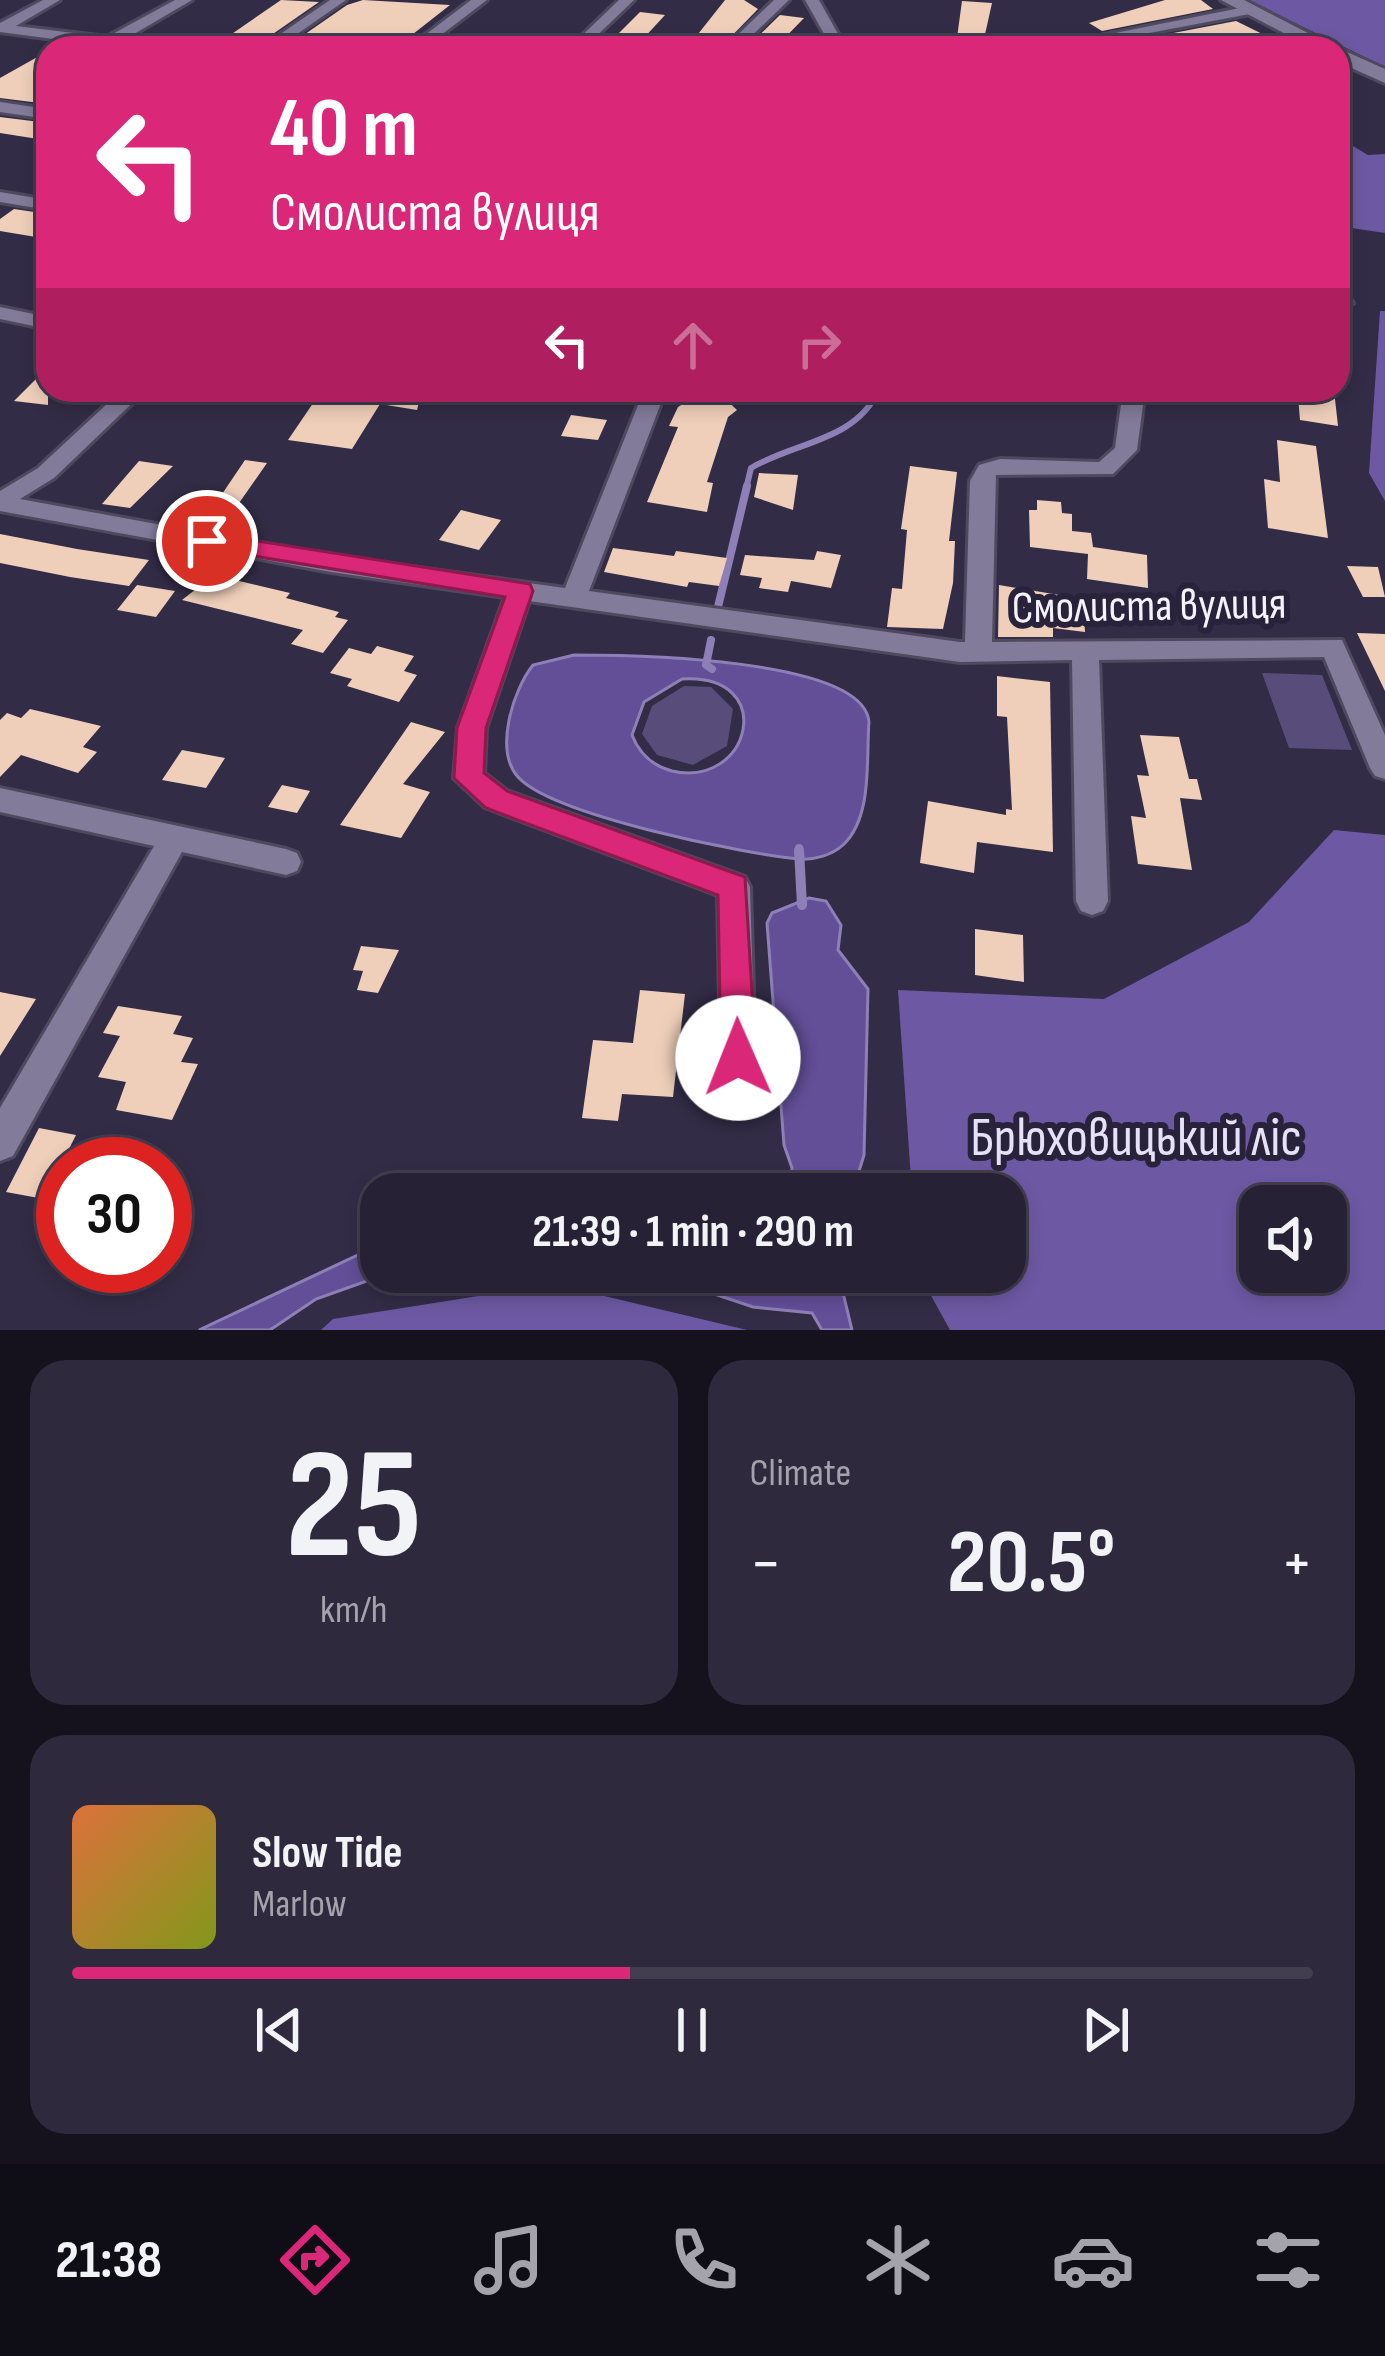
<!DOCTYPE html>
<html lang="en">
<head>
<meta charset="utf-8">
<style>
	body { margin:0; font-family:"Sofia Sans Condensed",sans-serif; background:#2e293c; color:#f1f3f6; height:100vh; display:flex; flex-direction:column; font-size:45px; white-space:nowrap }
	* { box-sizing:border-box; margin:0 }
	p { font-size:39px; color:#a4a3ac }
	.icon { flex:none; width:66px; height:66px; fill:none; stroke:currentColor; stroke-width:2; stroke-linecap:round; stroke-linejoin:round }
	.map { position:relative; height:1330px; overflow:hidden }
	.sheet { display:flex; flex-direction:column; gap:30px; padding:30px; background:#15121d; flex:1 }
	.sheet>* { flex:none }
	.top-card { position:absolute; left:36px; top:36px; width:1314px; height:366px; border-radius:36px; box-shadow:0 6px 18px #0003,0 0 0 3px #423e4f; background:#db2777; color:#fff; overflow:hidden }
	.fabs { position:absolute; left:1239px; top:1185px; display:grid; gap:24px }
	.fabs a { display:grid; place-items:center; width:108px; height:108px; border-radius:24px; background:#262134; box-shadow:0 6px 18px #0003,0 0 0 3px #423e4f; font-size:60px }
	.speed { position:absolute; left:36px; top:1137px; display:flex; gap:24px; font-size:60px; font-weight:700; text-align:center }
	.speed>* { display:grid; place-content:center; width:156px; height:156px; border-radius:50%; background:#262134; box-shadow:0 6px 18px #0003,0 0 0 3px #423e4f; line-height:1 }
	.speed .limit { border:18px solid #d22; background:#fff; color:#111 }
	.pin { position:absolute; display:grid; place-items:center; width:102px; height:102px; color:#fff; margin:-51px; border:6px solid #fff; border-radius:50%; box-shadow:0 3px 12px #0007 }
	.me { position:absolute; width:132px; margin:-66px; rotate:359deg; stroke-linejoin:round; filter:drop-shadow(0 0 9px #0008) }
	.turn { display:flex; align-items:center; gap:42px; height:252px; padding:0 36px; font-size:54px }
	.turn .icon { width:156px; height:156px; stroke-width:2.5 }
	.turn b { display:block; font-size:84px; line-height:102px }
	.lanes { display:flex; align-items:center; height:114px; padding:0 36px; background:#0003; justify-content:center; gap:60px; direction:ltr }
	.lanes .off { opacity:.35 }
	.big { font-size:90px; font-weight:700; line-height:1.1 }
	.sheet .widget { flex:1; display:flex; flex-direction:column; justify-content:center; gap:18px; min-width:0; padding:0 42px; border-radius:36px; background:#2e293c }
	.sheet .dial { align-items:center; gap:0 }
	.dial b { font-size:156px; line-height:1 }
	.song { display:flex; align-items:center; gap:36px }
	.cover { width:144px; height:144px; border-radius:18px; background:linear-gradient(135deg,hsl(20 70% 55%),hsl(70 70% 35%)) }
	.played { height:12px; border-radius:6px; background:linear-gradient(90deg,#db2777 45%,#423e4f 45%) }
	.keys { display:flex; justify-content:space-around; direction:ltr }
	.heat { display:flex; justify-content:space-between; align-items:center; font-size:66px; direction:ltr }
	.sheet .tiles { flex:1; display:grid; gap:30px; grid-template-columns:1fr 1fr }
	.widget:last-child { grid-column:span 2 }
	.trip { position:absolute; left:360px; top:1173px; width:666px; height:120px; border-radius:36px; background:#262134; box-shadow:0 6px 18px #0003,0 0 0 3px #423e4f; font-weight:700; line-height:120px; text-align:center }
	.tabs { display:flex; height:192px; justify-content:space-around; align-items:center; background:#0f0d15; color:#a4a3ac }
	.tabs .icon { width:84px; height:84px }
	.tabs .active { color:#db2777 }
	.tabs b { font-size:54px; color:#f1f3f6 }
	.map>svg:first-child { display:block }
</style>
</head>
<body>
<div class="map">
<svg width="1385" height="1330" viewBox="0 0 1385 1330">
	<rect width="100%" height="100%" fill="#322c46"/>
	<path fill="#584d7a" d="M1262,673l60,2 30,75 -63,-2z
		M684,686l27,1 22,22 -6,37 -34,19 -36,-10 -15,-21 10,-28z"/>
	<path fill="#6d59a3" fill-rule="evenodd" d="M1248,0h137v67z
		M1338,137l30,18 17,-1v79l-47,-7z
		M1380,311h5v190l-16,-28z
		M1334,830l51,5v495h-435l-32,-58h87v-78h-93l-14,-204 206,9 145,-77zM1326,1206v66h-66v-66z
		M554,1284l193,46h-426l12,-11z"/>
	<path fill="#634f98" stroke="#8e80b6" stroke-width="3" fill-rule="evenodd" d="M574,655c53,0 290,2 295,67 -3,37 4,95 -26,123 -11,10 -28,15 -43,14 -53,-4 -248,-44 -282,-82 -24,-27 -5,-87 15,-112zM682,679c97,-6 69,110 -10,92 -19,-5 -33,-18 -40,-36l12,-33z
		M809,898l17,3 15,24 -3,25 30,39 -4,166 -12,39h-62l2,-26 -8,-23 -17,-222 5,-10z
		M381,1244v28h11l-76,27 -46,31h-71z
		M649,1272h189l14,58h-30l-10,-17 -59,-6z"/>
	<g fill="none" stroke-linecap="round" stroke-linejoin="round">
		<path stroke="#8e80b6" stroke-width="6" d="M746,489l5,-21c46,-27 103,-26 128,-78"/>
		<path stroke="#8e80b6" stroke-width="8" d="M718,607l29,-121
			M711,640l-5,25 6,4
			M799,848v5"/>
		<path stroke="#8e80b6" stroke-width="10" d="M799,850l3,55"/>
	</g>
	<path fill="#efcfba" d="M281,0l38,2 -62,43 -34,-5z
		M363,0l87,5 -51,40 -32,-4 -9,6 -44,-8 -13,9h-16l62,-43z
		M725,0h19l14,9 -38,39h-33z
		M1165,0h36l12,9 -111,22 -13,-8z
		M962,1l30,2 -10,45 -26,-3z
		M640,12l25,3 -23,25 -27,-3z
		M780,15l24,3 -29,30h-29z
		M1236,21l55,27h-161l-9,-5z
		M48,51v53l-48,-6v-20z
		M0,117l48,6v9l-10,7 -38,-6z
		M14,209l34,5v25l-48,-8v-12z
		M48,367v38l-34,-4z
		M322,390h100l-5,20 -37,-6 -28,45 -64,-9z
		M1310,390h24l4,36 -38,-6 -2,-24 12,2z
		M699,394l12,6 9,-6 17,16 -9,7 -21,65 6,1 -6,29 -60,-10 31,-75 -9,-1 9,-19z
		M571,415l36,5 -9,20 -37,-4z
		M1277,440l39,6 12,92 -60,-10 -4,-49 16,3z
		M245,460l22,3 -30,43 -21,-3z
		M139,461l34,5 -43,42 -28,-4z
		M910,466l47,6 -8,69h6l-2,42 -10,46 -56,-2 5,-39 10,1 5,-59 -6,-1z
		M759,473l39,2 -5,35 -39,-13z
		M1037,500l24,2 1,11 10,1v17l19,2 2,14 54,8 1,33 -61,-9 1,-25 -58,-7 -1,-37h8z
		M461,510l40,10 -22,30 -40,-10z
		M0,534l77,15 72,11 -20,26 -59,-9 -70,-14z
		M613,548l61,8 2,-5 51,7 -8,28 -30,-4 -2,5 -83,-15z
		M817,551l24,4 -10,33 -40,-7 -3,11 -29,-4 3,-10 -22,-3 5,-20 69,5z
		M1347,566l31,1 7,30h-22z
		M214,575l76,18 -4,5 53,14 -4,5 13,3 -25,33 -32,-9 12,-14 -121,-30z
		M137,585l38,6 -19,26 -39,-7z
		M999,585l84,14 2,33 -32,-4v9h-55z
		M1357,633l28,1v57z
		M377,646l37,10 -10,15 13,4 -18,27 -52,-16 5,-7 -22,-6 19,-25 22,6z
		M997,676l53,6 3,170 -76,-10 -3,31 -54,-10 8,-62 78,14v-6l6,1 -5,-93 -10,-1z
		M30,709l71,17 -18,21 14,5 -19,21 -57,-18 -21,22v-57l7,-7 14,5z
		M411,722l34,10 -42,52 27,8 -29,46 -61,-13z
		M1140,735l39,2 10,42h8l5,21 -22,-2 12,72 -54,-6 -7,-48 15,2 -9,-43 12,1z
		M182,750l43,8 -19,30 -44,-8z
		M282,785l28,6 -13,22 -29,-6z
		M975,929l48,6 1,47 -49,-7z
		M361,946l38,4 -21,43 -21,-3 6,-19 -10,-1z
		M640,990l45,4 -12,103 -51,-3 -4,27 -36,-3 11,-78 40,3z
		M0,992l36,7 -36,57z
		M118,1006l64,10 -9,18 20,4 -12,24 17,2 -26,56 -56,-10 10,-28 -28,-5 22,-41 -17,-3z
		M39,1128l37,7 -32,64 -38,-7z"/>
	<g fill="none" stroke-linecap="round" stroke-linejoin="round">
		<defs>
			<path id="minor" d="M43,0h17l-44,26 91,11 68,-37h17l-68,40 39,8h-41l-122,-16v-9z
				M330,0h16l-69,48h-17z
				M471,0h16l-63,48h-16z
				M619,0h15l-50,48h-15z
				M774,0h15l-50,48h-15z
				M805,0h14l27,48h-14z
				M1250,6l5,7 -185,35h-30z
				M0,102l48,7v10l-48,-7z
				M0,192l48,8v10l-48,-8z
				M1338,298l12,1 3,4 -15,7z
				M0,307l48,10v12l-48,-10z
				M122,390h24l-92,88 -34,21 311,57 234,32 79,-198h22l-77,201 371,51h5l5,-161 9,-16 21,-6 99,3 16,-14 8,-58h22l-8,60 -24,24 -117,1 -4,167 350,-2 43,95v44l-10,-3 -5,-8 -46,-111 -225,3 9,241 -5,10 -11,4 -11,-4 -5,-10 -4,-241 -112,2 -431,-61 -43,127 -2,45 23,18 238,86 5,10 5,171 -5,12 -12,5 -12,-5 -5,-12 -3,-163 -233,-88 -31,-29 4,-50 47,-131 -174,-25 -331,-61v-20l38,-23z
				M0,788l286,61 11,4 4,9 -4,9 -11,4 -104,-23 -169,304 -13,5v-53l154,-262 -154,-34z"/>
			<path id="secondary" d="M1221,0h23l93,48h-25z
				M1338,48l47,21v14l-47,-21z"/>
		</defs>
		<use href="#minor" stroke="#4e495e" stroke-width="6"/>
		<use href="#secondary" stroke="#4e495e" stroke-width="6"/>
		<use href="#minor" fill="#827b9a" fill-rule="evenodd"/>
		<use href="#secondary" fill="#827b9a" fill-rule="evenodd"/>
	</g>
	<path fill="#db2777" stroke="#8e194d" stroke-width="3" d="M207,533l323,51 3,7 -47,137 -2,45 23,18 238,86 11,181 -5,12 -13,5 -12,-5 -5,-12 -3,-163 -232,-87 -32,-30 3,-50 48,-131 -307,-50 -3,-6z"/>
	<g text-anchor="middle" stroke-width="12" stroke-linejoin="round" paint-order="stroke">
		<g font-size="45" fill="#f4f2fc" stroke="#28223b">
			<text transform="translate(1149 604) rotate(-1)" y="16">Смолиста вулиця</text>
		</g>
		<g font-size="54" fill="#e5e1f6" stroke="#28223b">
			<text x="1136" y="1155">Брюховицький ліс</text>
		</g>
	</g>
</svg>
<div class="fabs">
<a><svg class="icon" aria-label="sound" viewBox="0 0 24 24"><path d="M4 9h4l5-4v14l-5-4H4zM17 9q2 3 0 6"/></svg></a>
</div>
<div class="speed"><div class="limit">30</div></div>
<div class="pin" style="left:207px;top:541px;background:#d93025"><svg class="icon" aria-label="arrive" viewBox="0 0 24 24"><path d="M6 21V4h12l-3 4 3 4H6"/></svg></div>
<svg class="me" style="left:738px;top:1058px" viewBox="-20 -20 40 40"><circle r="19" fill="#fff"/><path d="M0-13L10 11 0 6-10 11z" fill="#db2777"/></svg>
<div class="trip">21:39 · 1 min · 290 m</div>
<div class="top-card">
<div class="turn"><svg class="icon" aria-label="left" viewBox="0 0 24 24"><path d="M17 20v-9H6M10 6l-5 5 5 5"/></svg><div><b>40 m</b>Смолиста вулиця</div></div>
<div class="lanes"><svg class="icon" aria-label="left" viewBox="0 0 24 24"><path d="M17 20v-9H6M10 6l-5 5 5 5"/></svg><svg class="icon off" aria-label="ahead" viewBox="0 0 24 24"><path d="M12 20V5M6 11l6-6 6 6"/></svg><svg class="icon off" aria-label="right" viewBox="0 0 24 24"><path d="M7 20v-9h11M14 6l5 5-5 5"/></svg></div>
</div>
</div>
<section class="sheet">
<div class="tiles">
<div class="widget dial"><b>25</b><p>km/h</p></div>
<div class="widget"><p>Climate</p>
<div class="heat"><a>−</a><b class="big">20.5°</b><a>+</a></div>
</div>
<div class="widget">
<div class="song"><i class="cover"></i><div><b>Slow Tide</b><p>Marlow</p></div></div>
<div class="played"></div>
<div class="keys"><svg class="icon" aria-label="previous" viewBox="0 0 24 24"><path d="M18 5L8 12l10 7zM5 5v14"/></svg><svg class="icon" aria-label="pause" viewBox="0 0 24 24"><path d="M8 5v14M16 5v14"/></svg><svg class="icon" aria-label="next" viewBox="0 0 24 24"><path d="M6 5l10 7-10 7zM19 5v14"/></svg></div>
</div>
</div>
</section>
<nav class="tabs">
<b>21:38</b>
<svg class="icon active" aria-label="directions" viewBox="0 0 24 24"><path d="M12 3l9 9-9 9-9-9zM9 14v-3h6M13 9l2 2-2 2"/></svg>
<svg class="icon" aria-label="music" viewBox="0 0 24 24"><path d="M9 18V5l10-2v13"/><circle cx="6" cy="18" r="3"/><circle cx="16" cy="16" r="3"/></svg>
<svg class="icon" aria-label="phone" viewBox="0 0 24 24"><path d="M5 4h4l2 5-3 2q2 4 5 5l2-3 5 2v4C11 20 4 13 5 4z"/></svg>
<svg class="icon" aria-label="climate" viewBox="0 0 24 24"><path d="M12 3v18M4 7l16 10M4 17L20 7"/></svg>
<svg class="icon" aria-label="car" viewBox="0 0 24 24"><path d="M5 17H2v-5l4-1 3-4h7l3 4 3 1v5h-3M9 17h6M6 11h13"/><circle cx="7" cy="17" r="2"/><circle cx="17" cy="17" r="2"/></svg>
<svg class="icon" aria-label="filters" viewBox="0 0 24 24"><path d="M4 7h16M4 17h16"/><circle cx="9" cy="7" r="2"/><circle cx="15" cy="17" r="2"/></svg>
</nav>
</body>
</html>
